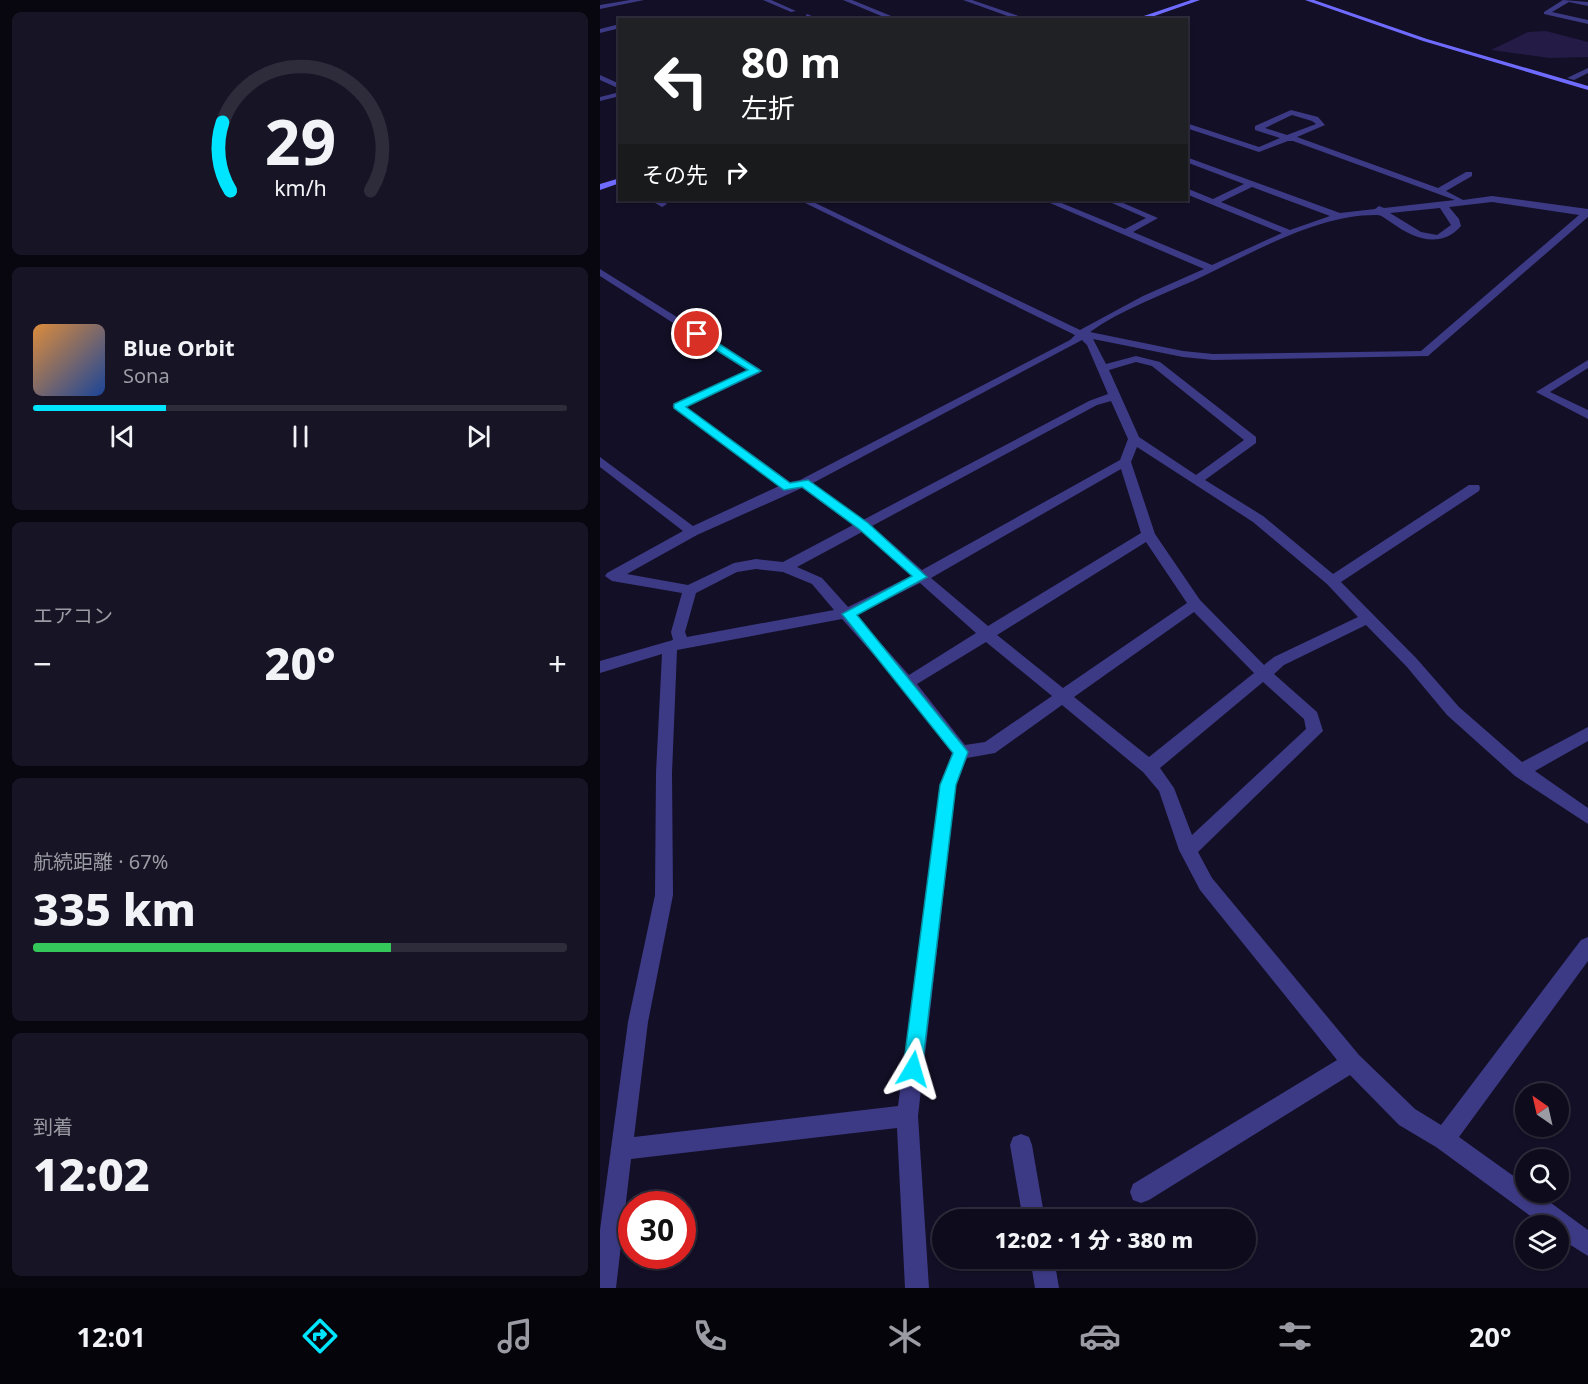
<!DOCTYPE html>
<html lang="ja">
<head>
<meta charset="utf-8">
<style>
	body { margin:0; font-family:"Noto Sans","Noto Sans JP",sans-serif; background:#171425; color:#f1f3f6; height:100vh; display:flex; flex-direction:column; font-size:22px; white-space:nowrap }
	* { box-sizing:border-box; margin:0 }
	p { font-size:20px; color:#9b9ba3 }
	.icon { flex:none; width:33px; height:33px; fill:none; stroke:currentColor; stroke-width:2; stroke-linecap:round; stroke-linejoin:round }
	.map { position:relative; flex:1; overflow:hidden }
	.details { display:flex; flex-direction:column; gap:12px; padding:12px; background:#08060f; width:600px }
	.details>* { flex:none }
	.hud { position:absolute; left:18px; top:18px; width:570px; height:183px; border-radius:0px; box-shadow:0 2px 4px #0004,0 0 0 2px #2e2b3b; background:#202124; color:#fff; overflow:hidden }
	.needle { width:39px; rotate:326deg }
	.tools { position:absolute; left:915px; top:1083px; display:grid; gap:12px }
	.tools a { display:grid; place-items:center; width:54px; height:54px; border-radius:50%; background:#0e0b1c; box-shadow:0 2px 4px #0004,0 0 0 2px #2e2b3b; font-size:30px }
	.speed { position:absolute; left:18px; top:1191px; display:flex; gap:12px; font-size:30px; font-weight:700; text-align:center }
	.speed>* { display:grid; place-content:center; width:78px; height:78px; border-radius:50%; background:#0e0b1c; box-shadow:0 2px 4px #0004,0 0 0 2px #2e2b3b; line-height:1 }
	.speed .limit { border:9px solid #d22; background:#fff; color:#111 }
	.pin { position:absolute; display:grid; place-items:center; width:51px; height:51px; color:#fff; margin:-26px; border:3px solid #fff; border-radius:50%; box-shadow:0 2px 6px #0007 }
	.me { position:absolute; width:66px; margin:-33px; rotate:7deg; stroke-linejoin:round; filter:drop-shadow(0 0 4px #0008) }
	.turn { display:flex; align-items:center; gap:21px; height:126px; padding:0 24px; font-size:27px }
	.turn .icon { width:78px; height:78px; stroke-width:2.5 }
	.turn b { display:block; font-size:42px; line-height:51px }
	.then { display:flex; align-items:center; height:57px; padding:0 24px; background:#0003; gap:12px; font-size:22px }
	.big { font-size:45px; font-weight:800; line-height:1.1 }
	.details .card { flex:1; display:flex; flex-direction:column; justify-content:center; gap:9px; min-width:0; padding:0 21px; border-radius:9px; background:#171425 }
	.details .dial { align-items:center; gap:0 }
	.dial svg { height:156px; overflow:visible; fill:none; stroke:#2e2b3b; stroke-width:7; stroke-linecap:round; text-anchor:middle }
	.dial text { fill:#f1f3f6; stroke:none }
	.song { display:flex; align-items:center; gap:18px }
	.cover { width:72px; height:72px; border-radius:9px; background:linear-gradient(135deg,hsl(30 70% 55%),hsl(220 70% 35%)) }
	.played { height:6px; border-radius:3px; background:linear-gradient(90deg,#00e5ff 25%,#2e2b3b 25%) }
	.keys { display:flex; justify-content:space-around; direction:ltr }
	.heat { display:flex; justify-content:space-between; align-items:center; font-size:33px; direction:ltr }
	.charge { height:9px; border-radius:4px; background:linear-gradient(90deg,#34c759 67%,#2e2b3b 0) }
	.trip { position:absolute; left:332px; top:1209px; width:324px; height:60px; border-radius:30px; background:#0e0b1c; box-shadow:0 2px 4px #0004,0 0 0 2px #2e2b3b; font-weight:800; line-height:60px; text-align:center }
	.dock { display:flex; height:96px; justify-content:space-around; align-items:center; background:#06040b; color:#9b9ba3 }
	.dock .icon { width:42px; height:42px }
	.dock .on { color:#00e5ff }
	.dock b { font-size:27px; color:#f1f3f6 }
	main { display:flex; flex:1; min-height:0 }
	.map>svg:first-child { display:block }
</style>
</head>
<body>
<main>
<section class="details">
<div class="card dial"><svg viewBox="0 0 100 80">
<path d="M14 69A42 42 0 1 1 86 69"/>
<path d="M14 69A42 42 0 0 1 10 34" stroke="#00e5ff"/>
<text x="50" y="56" font-size="32" font-weight="700">29</text>
<text x="50" y="72" font-size="11">km/h</text>
</svg></div>
<div class="card">
<div class="song"><i class="cover"></i><div><b>Blue Orbit</b><p>Sona</p></div></div>
<div class="played"></div>
<div class="keys"><svg class="icon" aria-label="previous" viewBox="0 0 24 24"><path d="M18 5L8 12l10 7zM5 5v14"/></svg><svg class="icon" aria-label="pause" viewBox="0 0 24 24"><path d="M8 5v14M16 5v14"/></svg><svg class="icon" aria-label="next" viewBox="0 0 24 24"><path d="M6 5l10 7-10 7zM19 5v14"/></svg></div>
</div>
<div class="card"><p>エアコン</p>
<div class="heat"><a>−</a><b class="big">20°</b><a>+</a></div>
</div>
<div class="card"><p>航続距離 · 67%</p><b class="big">335 km</b><div class="charge"></div></div>
<div class="card"><p>到着</p><b class="big">12:02</b></div>
</section>
<div class="map">
<svg width="988" height="1288" viewBox="0 0 988 1288">
	<rect width="100%" height="100%" fill="#130f26"/>
	<path fill="#241b47" d="M946,31l42,11v15l-38,1 -59,-8 37,-18z"/>
	<g fill="none" stroke-linecap="round" stroke-linejoin="round">
		<path fill="#3d3a85" fill-rule="evenodd" d="M30,0h14l-44,9v-4z
			M163,0h8l25,11 -5,1z
			M243,0h9l49,20h-10z
			M363,0h9l58,20h-11z
			M963,0l25,2v4l-19,-4 -17,10 36,8v4l-44,-10v-2z
			M207,14l12,5 1,1 -15,-3z
			M49,17l3,3h-10l1,-1z
			M170,18l6,2h-9z
			M20,24v4l-20,5v-4z
			M988,68v5l-14,7 -7,-2z
			M0,75l20,9v5l-20,-9z
			M20,92v4l-20,5v-4z
			M691,110l27,7 7,8 -28,12 141,51 28,-16h6v4l-26,15 17,9 29,-4 96,13v8l-160,139 -215,4 -30,-3 -90,-18 13,25 30,-8 24,6 96,75v6l-51,37 58,36 70,58 136,-89h10l1,3 -1,3 -138,91 76,77 42,48 63,55 66,-35v14l-53,30 53,37v16l-73,-48 -68,-61 -40,-48 -41,-42 -82,40 -10,9 43,38 6,19 -125,121 14,26 147,177 56,54 26,16 140,-185 7,-3v24l-129,176 67,48v7h10l52,38v26l-30,-19v-11h-14l-108,-79 -37,-22 -49,-50 -201,125 -8,3 -8,-3 -3,-8 3,-8 204,-124 -137,-170 -21,-40 -20,-59 -16,-19 -81,-67 -67,48 -28,5 -11,27 -38,331 11,172h-24l-8,-160 -266,31 -15,129h-16v-58l28,-208 27,-127 1,-122 6,-119 -62,19v-12l73,-21 -2,-8 11,-39 -70,-12 -7,-5 2,-3 76,-42 -83,-64v-10l93,69 86,-40 -107,-80 76,-35 -148,-95v-7l160,100v4l-74,34 104,75 10,-2 270,-140 5,-5 -276,-135h10l271,130 63,-34 61,-27 -161,-69h11l71,29 21,-11 -41,-18h11l42,18 -25,14 79,33 70,-32 -96,-39v-6l27,11 31,-15 -58,-22v-5l154,56 35,-4 4,-3 5,2 71,-8 -162,-59h-5l-29,11 -73,-24v-5l73,24 21,-9 -25,-8v-4zM692,115l20,6 4,3 -29,11 -22,-7zM652,187l78,29 -40,14 -69,-28zM892,202l87,13 -158,136 -208,3 -30,-3 -93,-19c31,-22 69,-36 103,-51 54,-25 123,-67 184,-66 5,0 10,5 15,8 22,16 49,26 69,3l-2,-7 -10,-12zM840,208l11,17 -14,10 -16,-3 -31,-19zM482,340l5,5 21,49 -19,7 -226,119 -50,-37zM536,362l16,4 92,74 -48,35 -57,-38 -30,-67zM511,401l17,38 -8,21 -198,110 -50,-44 225,-121zM537,447l116,75 74,62 31,33 -84,40 -10,8 -64,-65 -45,-66 -24,-72zM521,469l20,64 -153,93 -57,-48zM202,488l51,37 -70,37 -27,-3 -22,4 -46,22 -61,-11 70,-39zM262,532l49,44 -63,31 -26,-29 -25,-11zM546,542l41,61 -124,85 -66,-53zM156,569l27,3 29,12 22,26 -147,27 -2,-5 11,-39 41,-21zM320,583l56,50 -67,42 -53,-60zM594,612l60,61 -105,84 -75,-60zM242,619l60,68 50,66 -12,32 -42,321 -264,31 14,-115 25,-127 -1,-122 5,-123zM386,642l66,54 -67,46 -20,3 -48,-61zM663,682l41,37 2,10 -114,106 -18,-47 -14,-20z
			M50,200h10l7,4 -5,3z
			M988,360v8l-38,24 38,18v9l-52,-27z
			M421,1134l8,3 3,8 13,75h-22l-13,-75 3,-8z
			M430,1258h24l5,30h-24z"/>
		<path fill="#6f6bff" fill-rule="evenodd" d="M591,0h9l-57,20h-11z
			M705,0h9l113,39 161,47v4l-165,-49z
			M20,178v5l-20,7v-6z"/>
	</g>
	<path fill="#00e5ff" stroke="#0095a6" stroke-width="1.5" d="M94,332h7l60,39 -75,36 104,76 18,-3 60,43 59,54 -70,38 111,137 -12,33 -34,284 -3,6 -6,3 -7,-3 -3,-6 37,-284 13,-32 -111,-139 70,-38 -53,-47 -57,-42 -18,3 -110,-82v-4l74,-34 -54,-34z"/>
</svg>
<div class="tools">
<a><svg class="needle" viewBox="-14 -14 28 28"><path d="M0-13l5 13h-10z" fill="#e53935"/><path d="M0 13l5-13h-10z" fill="#9b9ba3"/></svg></a>
<a><svg class="icon" aria-label="search" viewBox="0 0 24 24"><circle cx="10" cy="10" r="6"/><path d="M15 15l6 6"/></svg></a>
<a><svg class="icon" aria-label="layers" viewBox="0 0 24 24"><path d="M12 4l9 5-9 5-9-5zM3 14l9 5 9-5"/></svg></a>
</div>
<div class="speed"><div class="limit">30</div></div>
<div class="pin" style="left:97px;top:334px;background:#d93025"><svg class="icon" aria-label="arrive" viewBox="0 0 24 24"><path d="M6 21V4h12l-3 4 3 4H6"/></svg></div>
<svg class="me" style="left:313px;top:1069px" viewBox="-20 -20 40 40"><path d="M0-17L14 15 0 8-14 15z" fill="#00e5ff" stroke="#fff" stroke-width="4"/></svg>
<div class="trip">12:02 · 1 分 · 380 m</div>
<div class="hud">
<div class="turn"><svg class="icon" aria-label="left" viewBox="0 0 24 24"><path d="M17 20v-9H6M10 6l-5 5 5 5"/></svg><div><b>80 m</b>左折</div></div>
<div class="then">その先<svg class="icon" aria-label="right" viewBox="0 0 24 24"><path d="M7 20v-9h11M14 6l5 5-5 5"/></svg></div>
</div>
</div>
</main>
<nav class="dock">
<b>12:01</b>
<svg class="icon on" aria-label="directions" viewBox="0 0 24 24"><path d="M12 3l9 9-9 9-9-9zM9 14v-3h6M13 9l2 2-2 2"/></svg>
<svg class="icon" aria-label="music" viewBox="0 0 24 24"><path d="M9 18V5l10-2v13"/><circle cx="6" cy="18" r="3"/><circle cx="16" cy="16" r="3"/></svg>
<svg class="icon" aria-label="phone" viewBox="0 0 24 24"><path d="M5 4h4l2 5-3 2q2 4 5 5l2-3 5 2v4C11 20 4 13 5 4z"/></svg>
<svg class="icon" aria-label="climate" viewBox="0 0 24 24"><path d="M12 3v18M4 7l16 10M4 17L20 7"/></svg>
<svg class="icon" aria-label="car" viewBox="0 0 24 24"><path d="M5 17H2v-5l4-1 3-4h7l3 4 3 1v5h-3M9 17h6M6 11h13"/><circle cx="7" cy="17" r="2"/><circle cx="17" cy="17" r="2"/></svg>
<svg class="icon" aria-label="filters" viewBox="0 0 24 24"><path d="M4 7h16M4 17h16"/><circle cx="9" cy="7" r="2"/><circle cx="15" cy="17" r="2"/></svg>
<b>20°</b>
</nav>
</body>
</html>
